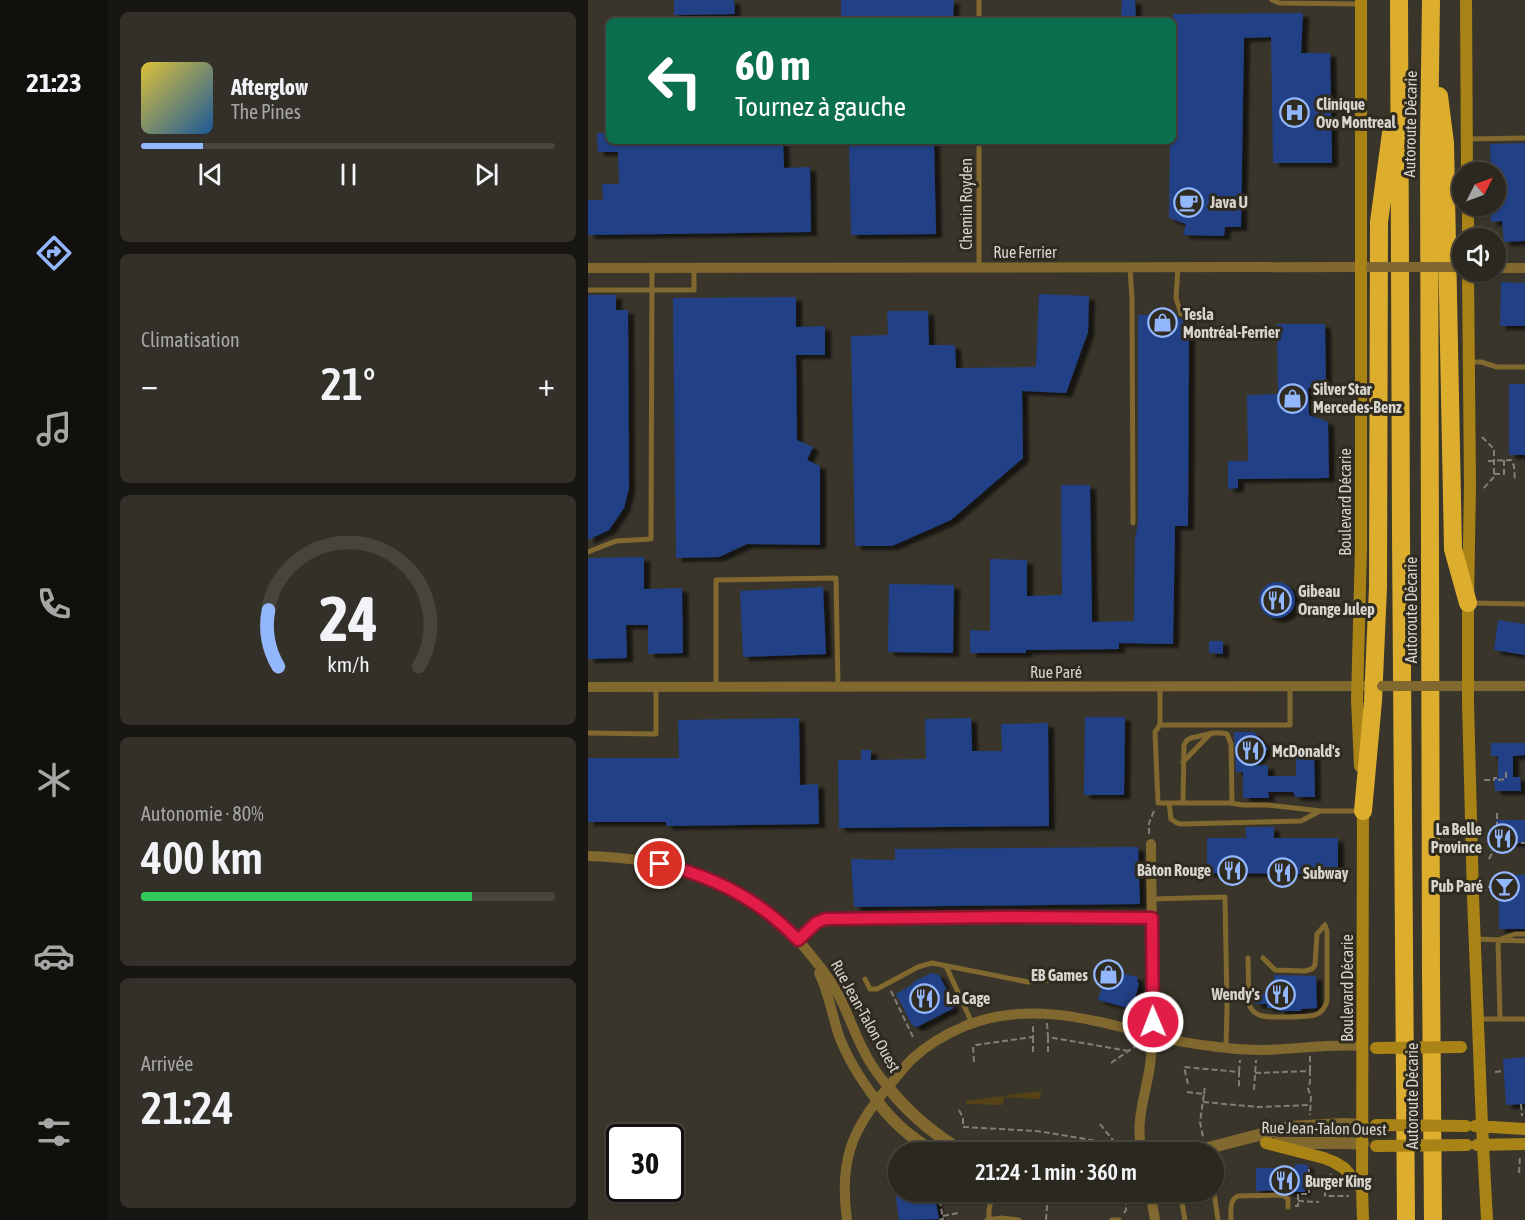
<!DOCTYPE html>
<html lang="fr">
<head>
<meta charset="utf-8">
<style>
	body { margin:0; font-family:"Asap Condensed",sans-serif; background:#333029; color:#f1f3f6; height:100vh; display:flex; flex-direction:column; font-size:22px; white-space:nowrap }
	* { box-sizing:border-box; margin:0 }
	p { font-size:20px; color:#a6a6a5 }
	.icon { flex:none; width:33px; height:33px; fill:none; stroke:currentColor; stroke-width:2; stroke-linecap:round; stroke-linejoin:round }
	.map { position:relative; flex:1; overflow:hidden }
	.details { display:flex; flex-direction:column; gap:12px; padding:12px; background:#181612; width:480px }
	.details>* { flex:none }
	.hud { position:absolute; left:18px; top:18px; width:570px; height:126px; border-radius:9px; box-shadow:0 2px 4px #0004,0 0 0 2px #47443e; background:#0b6e4f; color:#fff; overflow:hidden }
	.needle { width:39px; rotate:48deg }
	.buttons { position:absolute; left:864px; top:162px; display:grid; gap:12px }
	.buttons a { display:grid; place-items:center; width:54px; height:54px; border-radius:50%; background:#2b2820; box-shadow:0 2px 4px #0004,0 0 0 2px #47443e; font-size:30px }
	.speed { position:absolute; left:18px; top:1124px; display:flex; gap:12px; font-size:30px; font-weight:700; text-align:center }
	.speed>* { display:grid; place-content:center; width:78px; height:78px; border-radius:50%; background:#2b2820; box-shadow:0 2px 4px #0004,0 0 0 2px #47443e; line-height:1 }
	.speed .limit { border:3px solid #111; border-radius:9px; background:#fff; color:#111 }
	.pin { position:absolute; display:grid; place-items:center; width:51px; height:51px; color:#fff; margin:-26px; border:3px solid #fff; border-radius:50%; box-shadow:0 2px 6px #0007 }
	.me { position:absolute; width:66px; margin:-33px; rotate:359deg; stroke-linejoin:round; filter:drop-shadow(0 0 4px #0008) }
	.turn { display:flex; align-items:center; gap:21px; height:126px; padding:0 30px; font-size:27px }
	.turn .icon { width:78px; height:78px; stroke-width:2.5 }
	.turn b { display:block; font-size:42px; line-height:51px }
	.big { font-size:45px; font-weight:600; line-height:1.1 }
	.details .tile { flex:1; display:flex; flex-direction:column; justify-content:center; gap:9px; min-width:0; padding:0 21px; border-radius:9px; background:#333029 }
	.details .dial { align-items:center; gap:0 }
	.dial svg { height:156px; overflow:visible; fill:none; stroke:#47443e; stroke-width:7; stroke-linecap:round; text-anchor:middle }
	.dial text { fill:#f1f3f6; stroke:none }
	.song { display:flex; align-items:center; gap:18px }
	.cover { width:72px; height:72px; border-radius:9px; background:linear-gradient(135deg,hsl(50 70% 55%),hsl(210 70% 35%)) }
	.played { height:6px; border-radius:3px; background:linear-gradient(90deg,#93b7fd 15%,#47443e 15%) }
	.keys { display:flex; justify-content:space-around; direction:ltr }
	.heat { display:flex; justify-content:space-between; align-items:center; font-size:33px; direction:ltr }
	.charge { height:9px; border-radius:4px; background:linear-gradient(90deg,#34c759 80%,#47443e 0) }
	.trip { position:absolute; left:300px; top:1142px; width:336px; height:60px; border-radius:30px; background:#2b2820; box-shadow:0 2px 4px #0004,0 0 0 2px #47443e; font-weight:600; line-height:60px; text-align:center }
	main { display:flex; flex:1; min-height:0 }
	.menu { display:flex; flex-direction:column; width:108px; justify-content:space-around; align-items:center; background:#11100d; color:#a6a6a5 }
	.menu .icon { width:42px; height:42px }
	.menu .current { color:#93b7fd }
	.menu b { font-size:27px; color:#f1f3f6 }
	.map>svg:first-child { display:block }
</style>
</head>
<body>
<main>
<nav class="menu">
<b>21:23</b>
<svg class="icon current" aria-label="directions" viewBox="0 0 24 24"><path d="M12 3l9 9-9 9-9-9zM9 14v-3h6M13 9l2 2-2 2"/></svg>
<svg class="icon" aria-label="music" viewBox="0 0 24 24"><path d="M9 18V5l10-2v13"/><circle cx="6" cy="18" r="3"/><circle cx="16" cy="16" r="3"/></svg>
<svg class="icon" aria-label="phone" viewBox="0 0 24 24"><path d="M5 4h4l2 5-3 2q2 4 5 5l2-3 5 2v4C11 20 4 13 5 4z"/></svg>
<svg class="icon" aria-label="climate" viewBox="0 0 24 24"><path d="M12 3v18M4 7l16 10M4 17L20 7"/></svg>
<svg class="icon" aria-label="car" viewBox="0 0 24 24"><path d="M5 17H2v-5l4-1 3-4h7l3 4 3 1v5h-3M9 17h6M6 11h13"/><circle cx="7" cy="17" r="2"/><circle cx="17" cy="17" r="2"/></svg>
<svg class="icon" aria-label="filters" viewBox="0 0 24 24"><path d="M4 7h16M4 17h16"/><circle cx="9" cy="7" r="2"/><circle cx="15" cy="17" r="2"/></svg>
</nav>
<section class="details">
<div class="tile">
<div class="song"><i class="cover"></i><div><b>Afterglow</b><p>The Pines</p></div></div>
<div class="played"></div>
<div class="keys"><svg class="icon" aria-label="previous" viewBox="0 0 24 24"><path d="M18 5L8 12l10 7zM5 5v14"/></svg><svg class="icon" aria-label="pause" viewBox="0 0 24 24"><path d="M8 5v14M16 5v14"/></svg><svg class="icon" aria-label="next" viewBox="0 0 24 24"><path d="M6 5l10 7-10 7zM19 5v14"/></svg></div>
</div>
<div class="tile"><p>Climatisation</p>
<div class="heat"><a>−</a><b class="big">21°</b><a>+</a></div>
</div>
<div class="tile dial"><svg viewBox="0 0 100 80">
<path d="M14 69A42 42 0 1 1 86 69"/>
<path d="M14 69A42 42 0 0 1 9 40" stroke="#93b7fd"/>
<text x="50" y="56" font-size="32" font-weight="700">24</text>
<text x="50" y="72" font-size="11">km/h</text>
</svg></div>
<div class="tile"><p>Autonomie · 80%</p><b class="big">400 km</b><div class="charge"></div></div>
<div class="tile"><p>Arrivée</p><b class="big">21:24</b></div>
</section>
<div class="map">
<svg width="937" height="1220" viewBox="0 0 937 1220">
	<defs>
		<filter id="shadow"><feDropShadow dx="6" dy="4" stdDeviation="1.5" flood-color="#0009"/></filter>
	</defs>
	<rect width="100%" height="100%" fill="#39352b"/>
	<path fill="#554316" d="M453,1091l-1,8 -36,-2 -1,8 -37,-1v-3z"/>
	<path fill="#204185" filter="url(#shadow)" d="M86,0h60l1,14 -61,1z
		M253,0h113l-1,21h-112z
		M534,0h13l1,21h-15z
		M715,13l-2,40h29l2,110h-59l-2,-126 -27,1 -3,189h-16l-1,9 -41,-1 3,-11 -17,-6 1,-77h3v-127z
		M9,133h12v8h174l1,27 26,-1 1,65 -223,3v-35h15l-1,-16h17l-1,-32h-20z
		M261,141h85l2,93 -85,1z
		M937,143v98l-21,1 -2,-21 -11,1v-16h5v-34h-5l-1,-28z
		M913,282l24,1v43h-25z
		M451,294l50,2 -1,36 -22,61 -44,-2 1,67 -72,62 -59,26h-37l-4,-210 37,-1 -1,-24h41l1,34h26l1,23 80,-1z
		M0,295h28v15h12l1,178 -5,20 -15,22 -21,10z
		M208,297v30l29,-1v29h-29l1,85 16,7 -6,13 13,6v79l-73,-1 -28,13 -43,1 -3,-260z
		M588,314l1,3 4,2 3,-1 2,-4h3l-1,212h-13l-2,118 -54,-1v6l-93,1v3h-56v-23l20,1v-72l37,1v36l35,-1 -1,-110h29l2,137 42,-1 1,-81 3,-17v-208z
		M689,324h48l1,64h-18l1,27 19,7 1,56 -91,1v9l-10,1v-28h20l-1,-66 31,-1z
		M921,384h16v71h-16z
		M56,557v32l38,-1 1,65 -35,1v-29h-22l1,33 -39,1v-101z
		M671 600a18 18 0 1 1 36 0a18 18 0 1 1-36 0Z
		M301,584l65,1 -1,68 -65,-1z
		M235,587l3,67 -83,3 -3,-66z
		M910,620l27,4v31l-31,-5z
		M621,641h14v13l-14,-1z
		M497,717h40l-1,78h-40z
		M211,718l1,67 18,-1 1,40 -153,2v-4h-78v-64h91l-1,-38z
		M383,718l1,33h30l-1,-27 47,-1 1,103 -210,2 -1,-68h23v-10h10v10l55,-1 -1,-40z
		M646,732h20l14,17 -17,17 17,-1v11h28v-24l1,-2 2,-2h12l3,2 1,47h-19l-3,-5h-25l1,6h-26v-26h-7z
		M903,743h34v12l-12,1v21h7l1,14h-26l-1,-13h4v-22h-7z
		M908,820h29v22h-3v1h-25z
		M658,827h28v11h64v36l-131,-1v-35h39z
		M550,847l2,57 -286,3 -3,-48 44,1v-11z
		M911,875h26v54h-26z
		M519,970l31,7 -1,5 2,1 -6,23 -5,2 -30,-8z
		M344,973l7,2 10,19 -2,1 7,13 -37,19 -5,-2 -16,-31 17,-10v-2z
		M686,975l42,1 1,32 -16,1v2h-22v-3h-12v-4h-12l-1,-10h20z
		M937,1057v47l-19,1 -3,-46z
		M707,1164l13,1v14l-3,-1v14h-18l-4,-2 -27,1v-23h39z
		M307,1191h39l5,28 -40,1z"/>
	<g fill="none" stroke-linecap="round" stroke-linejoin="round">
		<path stroke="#827e76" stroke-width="2" stroke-dasharray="6 3" stroke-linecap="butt" d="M894,437l12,12v28l-11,12
			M900,461l23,-1 3,6 1,15
			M906,474h10v-14
			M896,780h10v-2h4v2l8,-1v-10
			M909,813v30h28
			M561,834v-11l5,-12
			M901,859l8,-16
			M900,887l12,-1
			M303,991l22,46
			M459,1023l1,14 81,14
			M445,1037v16
			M460,1037v16
			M722,1056v15
			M386,1062l-1,-15 3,-2 57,-8v-14
			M523,1063l26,-18
			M651,1072l1,-12
			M907,1072l9,-1
			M667,1073l55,-2v11l-2,7 3,7 -1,19
			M600,1084l-4,-17 55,5v17
			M666,1090l2,-30
			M599,1092l17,2 -4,28 3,15
			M616,1094l1,-9
			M615,1102l55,5 53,-2
			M933,1104l1,12
			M371,1110l4,8v9l74,4 79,13 7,8
			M512,1124l16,20
			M931,1173l1,-18
			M743,1174l-6,11v11h24
			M722,1187h15
			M350,1191l5,28 -4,1
			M710,1201l21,1
			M707,1206h3v-12h11v-28
			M536,1213l2,-3v-10l5,-9
			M355,1216l15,-3
			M458,1220l2,-27"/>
		<path stroke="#80682e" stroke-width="5" d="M391,0v21
			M684,0l7,3 81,1
			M879,139l58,-1
			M391,267v-126
			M542,267l2,32 1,224
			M590,267l-2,31 5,16
			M0,290h106v-22
			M882,362h11l16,5h28
			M0,552l28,-11 35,-2 1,-271
			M884,603l53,1
			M128,687v-107l120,-2 2,109
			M572,687v38h130v-38
			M572,725l-5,7 3,71h72l13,2h24l54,6h38
			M0,733l68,1v-47
			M595,762l27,-28
			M581,803l2,16 6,4 4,1 120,-3 19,-10
			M595,803l1,-58 3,-5 4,-2 22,-5h9l5,1 4,10 1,59
			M564,899l73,-2 2,110 -1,41
			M888,939l49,2
			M210,940l18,-17 9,-4 181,-2 146,1
			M660,958l1,47c3,6 7,10 14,11 7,2 45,1 52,-1 6,-2 10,-7 12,-14v-70l-2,-6
			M675,958l12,12 30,1 7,-2 3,-4 2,-31 8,-9
			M358,966l26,57
			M277,979l5,10h7l41,-22 14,-4 96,19 56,-4
			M912,1018l-2,-78 17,-6h10
			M891,1019h46
			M399,1220l14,-2 18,2
			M401,1220v-10l4,-19
			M524,1220h7
			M597,1220l-3,-17 7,-5 25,-6 4,28
			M643,1220c0,-9 -2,-20 7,-24l45,-1 5,4v8"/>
		<path stroke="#80682e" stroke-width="10" d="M0,268l780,-1
			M908,268h29
			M864,686h73
			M0,687l790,-1
			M0,856c84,2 158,27 216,91 11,13 22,26 30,40 13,21 19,45 31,66 6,13 14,23 23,34
			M231,973c10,20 13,42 20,63 9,24 22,44 38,65
			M554,1152c-7,-27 2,-53 7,-80 2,-12 3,-25 4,-37l-2,-191
			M562,1191l5,29
			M259,1220c-8,-58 4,-90 41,-133 8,-9 15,-19 24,-28 15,-14 34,-25 53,-33 68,-28 137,-3 204,13 16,4 33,6 49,8 14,2 28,3 41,3 35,0 69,-7 104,-4"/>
		<path stroke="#80682e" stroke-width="12" d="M300,1087c21,27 46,47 75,65
			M289,1101c15,20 35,38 58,51
			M689,1143h69l17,1
			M605,1152l96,-25 55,-3 19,1"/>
		<path stroke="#a98315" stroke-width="12" d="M878,0l1,172
			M880,206v32
			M880,272l2,213 -2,118v100l5,193 9,230 5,94
			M772,766l-3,-66 4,-152v-548
			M775,804l-1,385 1,31
			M887,1126l50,3
			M678,1143l58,15 10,4 10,6 18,21
			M889,1145l48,-1"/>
		<path stroke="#ddad2d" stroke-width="18" d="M811,0l2,535 5,685
			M843,0l-2,143 2,830 2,247
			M851,96l6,47 8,406 15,54
			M775,811l10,-110 5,-114 1,-365 12,-89"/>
		<path stroke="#80682e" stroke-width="10" d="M783,267h88
			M794,686h70"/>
		<path stroke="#a98315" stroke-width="12" d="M788,1048l85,-1
			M788,1125l90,1
			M788,1146l91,-1"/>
	</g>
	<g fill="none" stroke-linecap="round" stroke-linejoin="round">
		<defs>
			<path id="route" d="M72,864c53,12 101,37 138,76l18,-17 9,-4 181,-2 146,1 1,104"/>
		</defs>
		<use href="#route" stroke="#92132f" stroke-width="15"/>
		<use href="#route" stroke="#e11d48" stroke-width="10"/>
	</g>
	<defs>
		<symbol id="hospital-ring" viewBox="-11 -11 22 22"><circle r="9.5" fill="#2f2b21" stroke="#93b7fd" stroke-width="1.5"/><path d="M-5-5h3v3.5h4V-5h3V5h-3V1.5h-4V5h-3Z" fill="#93b7fd"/></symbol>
		<symbol id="cafe-ring" viewBox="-11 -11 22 22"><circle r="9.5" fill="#2f2b21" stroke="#93b7fd" stroke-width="1.5"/><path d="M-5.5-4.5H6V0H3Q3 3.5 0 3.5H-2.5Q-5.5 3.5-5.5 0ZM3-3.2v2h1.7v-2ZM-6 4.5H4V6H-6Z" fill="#93b7fd"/></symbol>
		<symbol id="shop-ring" viewBox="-11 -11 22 22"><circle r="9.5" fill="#2f2b21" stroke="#93b7fd" stroke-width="1.5"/><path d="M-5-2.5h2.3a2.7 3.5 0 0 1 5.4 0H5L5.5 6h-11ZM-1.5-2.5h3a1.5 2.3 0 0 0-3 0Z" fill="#93b7fd"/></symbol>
		<symbol id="restaurant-ring" viewBox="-11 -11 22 22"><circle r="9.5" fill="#2f2b21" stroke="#93b7fd" stroke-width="1.5"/><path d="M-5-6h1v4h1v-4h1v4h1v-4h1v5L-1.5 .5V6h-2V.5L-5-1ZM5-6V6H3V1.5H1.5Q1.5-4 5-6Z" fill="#93b7fd"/></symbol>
		<symbol id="bar-ring" viewBox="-11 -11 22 22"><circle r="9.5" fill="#2f2b21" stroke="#93b7fd" stroke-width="1.5"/><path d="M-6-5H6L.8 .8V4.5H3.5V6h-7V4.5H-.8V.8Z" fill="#93b7fd"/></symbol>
	</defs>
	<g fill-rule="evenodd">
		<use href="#hospital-ring" x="690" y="96" width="33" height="33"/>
		<use href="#cafe-ring" x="584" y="186" width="33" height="33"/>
		<use href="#shop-ring" x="558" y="306" width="33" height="33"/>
		<use href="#shop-ring" x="688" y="382" width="33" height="33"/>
		<use href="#restaurant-ring" x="672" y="584" width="33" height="33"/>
		<use href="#restaurant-ring" x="646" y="734" width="33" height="33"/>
		<use href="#restaurant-ring" x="898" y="822" width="33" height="33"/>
		<use href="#restaurant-ring" x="628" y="854" width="33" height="33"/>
		<use href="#restaurant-ring" x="678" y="856" width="33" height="33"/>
		<use href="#bar-ring" x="900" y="870" width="33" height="33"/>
		<use href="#shop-ring" x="504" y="958" width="33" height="33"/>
		<use href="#restaurant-ring" x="676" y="978" width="33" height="33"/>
		<use href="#restaurant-ring" x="320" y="982" width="33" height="33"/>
		<use href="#restaurant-ring" x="680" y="1164" width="33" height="33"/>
	</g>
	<g text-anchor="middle" stroke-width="6" stroke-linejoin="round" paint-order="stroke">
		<g font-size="16" font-weight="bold" fill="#d7d4ce" stroke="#2f2b21" text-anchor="start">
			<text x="728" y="110">Clinique<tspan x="728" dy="18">Ovo Montreal</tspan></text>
			<text x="622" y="208">Java U</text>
			<text x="595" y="320">Tesla<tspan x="595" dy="18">Montréal-Ferrier</tspan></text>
			<text x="725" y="395">Silver Star<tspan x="725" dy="18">Mercedes-Benz</tspan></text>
			<text x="710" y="597">Gibeau<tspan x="710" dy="18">Orange Julep</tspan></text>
			<text x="684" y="757">McDonald's</text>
			<text x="894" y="835" text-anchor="end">La Belle<tspan x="894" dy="18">Province</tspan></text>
			<text x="623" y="876" text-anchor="end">Bâton Rouge</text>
			<text x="715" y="879">Subway</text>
			<text x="895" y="892" text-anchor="end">Pub Paré</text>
			<text x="500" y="981" text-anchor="end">EB Games</text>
			<text x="672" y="1000" text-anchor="end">Wendy's</text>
			<text x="358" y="1004">La Cage</text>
			<text x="717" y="1187">Burger King</text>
		</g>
		<g font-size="16" fill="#d7d4ce" stroke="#2f2b21">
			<text transform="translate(822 124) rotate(-89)" y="6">Autoroute Décarie</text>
			<text transform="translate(378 204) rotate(-90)" y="6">Chemin Royden</text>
			<text x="437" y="258">Rue Ferrier</text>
			<text transform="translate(757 502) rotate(-90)" y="6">Boulevard Décarie</text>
			<text transform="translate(823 610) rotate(-90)" y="6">Autoroute Décarie</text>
			<text x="468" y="678">Rue Paré</text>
			<text transform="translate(759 988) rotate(-90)" y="6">Boulevard Décarie</text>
			<text transform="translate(278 1016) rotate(61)" y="6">Rue Jean-Talon Ouest</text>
			<text transform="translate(824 1096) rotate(-90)" y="6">Autoroute Décarie</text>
			<text transform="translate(736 1128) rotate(1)" y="6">Rue Jean-Talon Ouest</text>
		</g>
	</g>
</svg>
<div class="buttons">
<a><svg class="needle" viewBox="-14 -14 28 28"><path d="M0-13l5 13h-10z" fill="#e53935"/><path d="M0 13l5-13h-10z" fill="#a6a6a5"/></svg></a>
<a><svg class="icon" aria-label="sound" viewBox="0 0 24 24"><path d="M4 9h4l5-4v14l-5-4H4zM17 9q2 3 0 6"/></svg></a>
</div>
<div class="speed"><div class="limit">30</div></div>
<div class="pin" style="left:72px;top:864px;background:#d93025"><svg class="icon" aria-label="arrive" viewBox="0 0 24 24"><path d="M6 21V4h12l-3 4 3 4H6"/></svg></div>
<svg class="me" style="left:565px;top:1022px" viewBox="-20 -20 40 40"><circle r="17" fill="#e11d48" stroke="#fff" stroke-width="3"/><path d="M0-11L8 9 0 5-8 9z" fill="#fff"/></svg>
<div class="trip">21:24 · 1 min · 360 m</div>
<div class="hud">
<div class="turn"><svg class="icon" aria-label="left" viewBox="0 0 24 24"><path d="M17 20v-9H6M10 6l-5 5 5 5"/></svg><div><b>60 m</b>Tournez à gauche</div></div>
</div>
</div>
</main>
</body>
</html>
